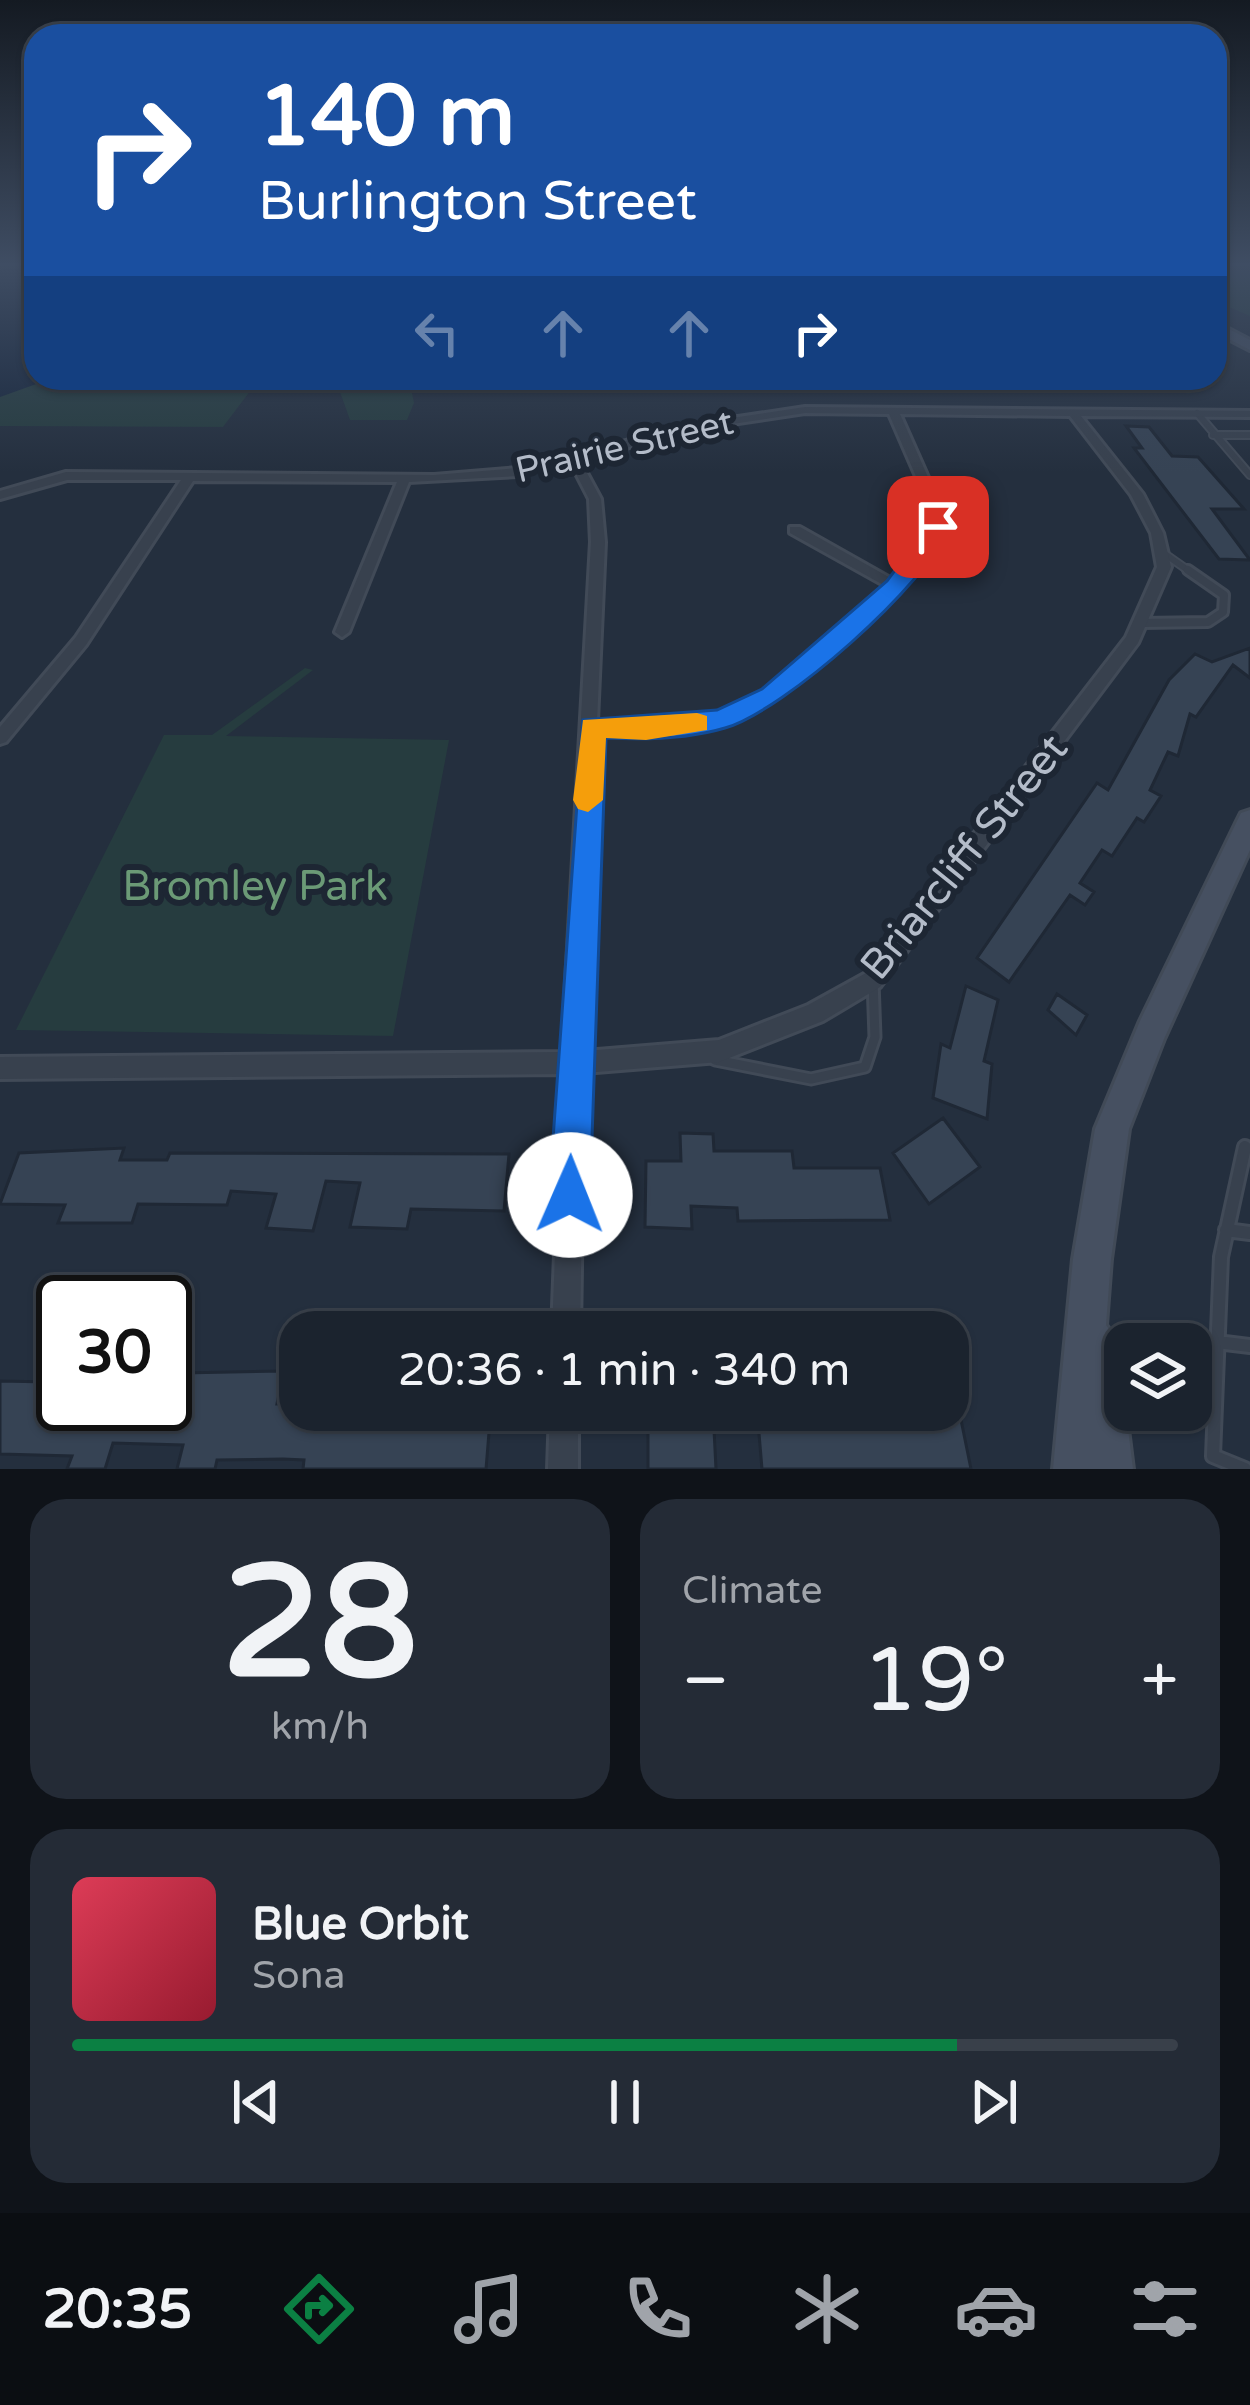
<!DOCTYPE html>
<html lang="en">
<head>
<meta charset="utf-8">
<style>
	body { margin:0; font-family:"Varela Round",sans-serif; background:#242b36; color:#f1f3f6; height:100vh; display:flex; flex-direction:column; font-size:45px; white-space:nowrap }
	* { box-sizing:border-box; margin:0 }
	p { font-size:39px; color:#a0a4aa }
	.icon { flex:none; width:66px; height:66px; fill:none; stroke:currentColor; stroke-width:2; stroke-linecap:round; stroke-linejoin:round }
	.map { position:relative; height:1469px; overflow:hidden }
	.details { display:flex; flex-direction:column; gap:30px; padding:30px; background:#0f1319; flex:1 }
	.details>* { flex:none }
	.banner { position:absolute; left:24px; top:24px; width:1203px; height:366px; border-radius:36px; box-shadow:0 3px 9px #0004,0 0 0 3px #39404a; background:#1a4fa0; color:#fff; overflow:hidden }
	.controls { position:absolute; left:1104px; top:1323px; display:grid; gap:24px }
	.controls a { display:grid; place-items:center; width:108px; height:108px; border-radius:24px; background:#1b232e; box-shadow:0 3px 9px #0004,0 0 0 3px #39404a; font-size:60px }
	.speed { position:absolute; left:36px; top:1275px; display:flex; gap:24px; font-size:60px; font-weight:700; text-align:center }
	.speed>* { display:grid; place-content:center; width:156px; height:156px; border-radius:50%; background:#1b232e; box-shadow:0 3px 9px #0004,0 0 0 3px #39404a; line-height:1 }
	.speed .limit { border:6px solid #111; border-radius:18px; background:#fff; color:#111 }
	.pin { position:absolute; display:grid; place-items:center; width:102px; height:102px; color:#fff; margin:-51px; border-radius:24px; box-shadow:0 6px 18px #0006 }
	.me { position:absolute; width:132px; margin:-66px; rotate:1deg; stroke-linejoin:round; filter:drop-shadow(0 0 9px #0008) }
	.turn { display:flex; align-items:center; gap:42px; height:252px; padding:0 36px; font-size:54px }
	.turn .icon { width:156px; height:156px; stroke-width:2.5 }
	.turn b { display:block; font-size:84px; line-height:102px }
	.lanes { display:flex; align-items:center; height:114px; padding:0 36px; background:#0003; justify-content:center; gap:60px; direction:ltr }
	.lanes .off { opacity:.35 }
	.big { font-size:90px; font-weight:600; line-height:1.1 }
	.details .widget { flex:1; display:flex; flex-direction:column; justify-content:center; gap:18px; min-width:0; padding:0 42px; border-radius:36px; background:#242b36 }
	.details .dial { align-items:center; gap:0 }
	.dial b { font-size:156px; line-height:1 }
	.song { display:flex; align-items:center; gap:36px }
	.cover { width:144px; height:144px; border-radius:18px; background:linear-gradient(135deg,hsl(350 70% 55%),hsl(350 70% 35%)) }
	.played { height:12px; border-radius:6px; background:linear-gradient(90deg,#0b8043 80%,#39404a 80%) }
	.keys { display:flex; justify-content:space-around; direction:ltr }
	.heat { display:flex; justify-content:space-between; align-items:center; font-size:66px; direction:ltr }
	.details .tiles { flex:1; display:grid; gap:30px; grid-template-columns:1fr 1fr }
	.widget:last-child { grid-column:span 2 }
	.trip { position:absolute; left:279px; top:1311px; width:690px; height:120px; border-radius:36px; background:#1b232e; box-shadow:0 3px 9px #0004,0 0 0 3px #39404a; font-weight:600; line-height:120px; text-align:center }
	.dock { display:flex; height:192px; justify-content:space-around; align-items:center; background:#0b0e12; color:#a0a4aa }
	.dock .icon { width:84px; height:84px }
	.dock .active { color:#0b8043 }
	.dock b { font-size:54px; color:#f1f3f6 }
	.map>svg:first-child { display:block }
</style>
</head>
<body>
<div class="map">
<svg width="1250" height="1469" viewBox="0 0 1250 1469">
	<rect width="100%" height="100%" fill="#242f3e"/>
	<path fill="#263c3f" d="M0,266h36v112h224l-37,49 -223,-1z
		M1215,266h35v50l-35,-15z
		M335,378h74l5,25 -7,17h-57z
		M305,668l8,2 -87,66 223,4 -56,296 -377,-6 148,-295h48z"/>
	<path fill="#17263c" d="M36,266v112h17l-53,19v-127z"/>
	<path fill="#364354" stroke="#1f2835" stroke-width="3" d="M1126,426l23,1 23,29 26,1 46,52h-32l38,51 -31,-1 -85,-111h8z
		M1250,648v30l-17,-13 -37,52 -6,-3 -12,42 -10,-4 -18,38 11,6 -17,26 -7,-4 -25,38 -10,-6 -22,33 14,9 -9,13 -15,-10 -61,87 -32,-24 120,-175 11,7 61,-110 26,-26 17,8z
		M966,986l32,14 -14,61 8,3 -5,55 -54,-21 8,-54 9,4z
		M1057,994l30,21 -11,20 -28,-25z
		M943,1118l37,49 -51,37 -36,-51z
		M680,1133l33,1 1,17h78l2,17h86l10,52 -152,1 -1,-13 -46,-2 1,23 -47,-2 1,-66h35z
		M124,1148l-4,12h47l3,-7 339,1 -5,57 -93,-2 -4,20 -57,-2 10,-44 -34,-2 -13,50 -47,-3 10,-34 -45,-3 -4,14 -89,-1 -6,19h-74l7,-18 -65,-1 19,-51z
		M165,1356h23l-5,17 100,-2 -6,33 23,-1v7h157l-1,10h34l-4,49h-183l1,-9 -21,-1 -66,1 -2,9h-38l6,-24 -70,-2 -8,26h-38l5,-13 -72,-2v-73l49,1 -10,24h28l-8,22h37l8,-24h61z
		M648,1410h65l3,59h-68z
		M757,1410l157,5v-5h45l12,59h-209z"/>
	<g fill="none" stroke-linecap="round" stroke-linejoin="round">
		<defs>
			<path id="lane-far3" d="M1197,413l53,62
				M1213,435h37
				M1162,552l30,21"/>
			<path id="lane-far2" d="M1142,623l66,-1 15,-10 1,-17 -36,-25"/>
			<path id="lane-far1" d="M715,1060l96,19 54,-12 10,-30 -2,-56"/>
			<path id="lane" d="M1245,1147l-24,110 -8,199 32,13
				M1226,1230l24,3
				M1217,1342l33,4"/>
			<path id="street" d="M805,407l445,4v6l-169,-1 62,78 20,39 8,34 -33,76 -258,344 -57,34 -104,41 -135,11 -4,259h-28l10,-258 -562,5v-22l562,-5 29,-510 -2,-43 -19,-37 -52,14 -109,6 -60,150 -7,5 -7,-5 62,-150 -204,-1 -107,164 -80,97 -6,2v-17l76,-90 105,-157h-114l-67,19v-8l66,-19 368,3 84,-7 180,-45zM805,413l84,1 42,97v8l-3,20 -34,41 -94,-53h-10v6l97,54c-44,42 -113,108 -170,128 -37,12 -81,8 -120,6l8,-179 -4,-43 -21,-39 118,-31zM900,414l170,2 61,79 20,38 6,34 -31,70 -260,336 -58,32 -89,35 -134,11 12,-318c42,2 88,5 129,-9 53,-18 192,-135 215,-186 4,-8 3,-18 2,-27z
				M550,1410h28v59h-30z"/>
			<path id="secondary" d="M1215,322l35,18v10l-35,-18z
				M1250,810v40l-86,189 -35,90 -18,130 -5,66 11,16 16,128h-80l20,-210 22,-130 45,-108 97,-200 4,-8z"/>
		</defs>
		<use href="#lane-far3" stroke="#414a57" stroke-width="10"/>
		<use href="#lane-far2" stroke="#414a57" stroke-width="14"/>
		<use href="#lane-far1" stroke="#414a57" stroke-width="15"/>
		<use href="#lane" stroke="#414a57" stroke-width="18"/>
		<use href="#street" stroke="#414a57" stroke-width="6"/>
		<use href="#secondary" stroke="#414a57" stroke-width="6"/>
		<use href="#lane-far3" stroke="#38414e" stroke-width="6"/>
		<use href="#lane-far2" stroke="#38414e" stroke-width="8"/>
		<use href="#lane-far1" stroke="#38414e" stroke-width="9"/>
		<use href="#lane" stroke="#38414e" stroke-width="12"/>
		<use href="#street" fill="#38414e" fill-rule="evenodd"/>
		<use href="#secondary" fill="#465061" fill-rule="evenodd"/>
	</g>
	<linearGradient id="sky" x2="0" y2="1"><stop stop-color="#141a22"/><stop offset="0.56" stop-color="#3f4d63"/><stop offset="1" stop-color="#3f4d63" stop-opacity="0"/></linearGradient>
	<rect width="1250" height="472" fill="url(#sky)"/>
	<path fill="#1a73e8" stroke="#114b97" stroke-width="3" d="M938,520l11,7c-21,57 -165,184 -224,201 -37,11 -80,12 -119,10l-16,457 -6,14 -14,6 -15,-6 -6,-14 34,-475 134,-10 45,-21 125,-108 44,-59z"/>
	<path fill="#f59e0b" d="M697,713l10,3v14l-61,10 -40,-2 -3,62 -15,12 -10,-3 -5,-9 10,-80z"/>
	<g text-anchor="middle" stroke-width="12" stroke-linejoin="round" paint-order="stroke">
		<g font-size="36" fill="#b4bcc9" stroke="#1d2633">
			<text transform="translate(624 445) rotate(-13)" y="13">Prairie Street</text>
		</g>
		<g font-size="42" fill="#b4bcc9" stroke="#1d2633">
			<text transform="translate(963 856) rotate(-51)" y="15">Briarcliff Street</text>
		</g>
		<g font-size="42" fill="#6b9a76" stroke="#1d2633">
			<text x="255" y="900">Bromley Park</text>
		</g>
	</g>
</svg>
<div class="controls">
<a><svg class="icon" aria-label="layers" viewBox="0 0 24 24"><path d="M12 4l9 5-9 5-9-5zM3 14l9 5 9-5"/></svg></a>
</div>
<div class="speed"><div class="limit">30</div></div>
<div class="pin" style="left:938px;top:527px;background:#d93025"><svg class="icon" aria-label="arrive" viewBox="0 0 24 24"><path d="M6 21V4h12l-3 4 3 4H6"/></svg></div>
<svg class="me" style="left:570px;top:1195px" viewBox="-20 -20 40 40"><circle r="19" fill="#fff"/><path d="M0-13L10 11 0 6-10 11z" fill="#1a73e8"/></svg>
<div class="trip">20:36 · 1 min · 340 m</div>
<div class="banner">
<div class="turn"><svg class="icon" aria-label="right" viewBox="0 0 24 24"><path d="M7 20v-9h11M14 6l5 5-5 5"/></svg><div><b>140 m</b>Burlington Street</div></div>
<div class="lanes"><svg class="icon off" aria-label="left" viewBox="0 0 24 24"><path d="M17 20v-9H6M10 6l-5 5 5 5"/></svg><svg class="icon off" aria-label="ahead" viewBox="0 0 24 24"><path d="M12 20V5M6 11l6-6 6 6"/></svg><svg class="icon off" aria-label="ahead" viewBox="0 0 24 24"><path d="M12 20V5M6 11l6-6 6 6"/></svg><svg class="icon" aria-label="right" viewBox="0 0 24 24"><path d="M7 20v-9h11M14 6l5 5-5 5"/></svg></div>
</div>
</div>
<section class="details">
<div class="tiles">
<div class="widget dial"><b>28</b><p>km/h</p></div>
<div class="widget"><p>Climate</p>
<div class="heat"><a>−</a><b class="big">19°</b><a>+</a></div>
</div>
<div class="widget">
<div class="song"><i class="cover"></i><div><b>Blue Orbit</b><p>Sona</p></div></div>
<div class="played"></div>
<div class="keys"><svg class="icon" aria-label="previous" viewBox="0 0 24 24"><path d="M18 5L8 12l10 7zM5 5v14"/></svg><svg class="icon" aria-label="pause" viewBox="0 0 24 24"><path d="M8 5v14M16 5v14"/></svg><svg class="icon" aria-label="next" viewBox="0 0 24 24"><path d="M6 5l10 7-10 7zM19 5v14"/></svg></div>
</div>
</div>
</section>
<nav class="dock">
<b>20:35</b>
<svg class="icon active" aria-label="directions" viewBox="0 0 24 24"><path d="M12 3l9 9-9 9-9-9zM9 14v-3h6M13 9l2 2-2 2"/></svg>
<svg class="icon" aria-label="music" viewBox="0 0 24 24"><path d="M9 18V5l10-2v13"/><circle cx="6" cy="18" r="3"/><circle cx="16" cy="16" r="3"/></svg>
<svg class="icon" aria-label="phone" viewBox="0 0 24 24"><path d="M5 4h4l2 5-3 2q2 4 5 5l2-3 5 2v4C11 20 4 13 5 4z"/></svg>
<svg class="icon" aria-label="climate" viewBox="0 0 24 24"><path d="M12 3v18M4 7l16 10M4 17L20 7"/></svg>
<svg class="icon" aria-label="car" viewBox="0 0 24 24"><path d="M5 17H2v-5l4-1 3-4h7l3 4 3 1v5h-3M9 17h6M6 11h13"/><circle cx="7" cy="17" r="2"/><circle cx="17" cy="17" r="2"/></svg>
<svg class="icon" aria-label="filters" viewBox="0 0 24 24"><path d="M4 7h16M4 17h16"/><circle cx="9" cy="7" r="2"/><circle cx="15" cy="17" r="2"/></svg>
</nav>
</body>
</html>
